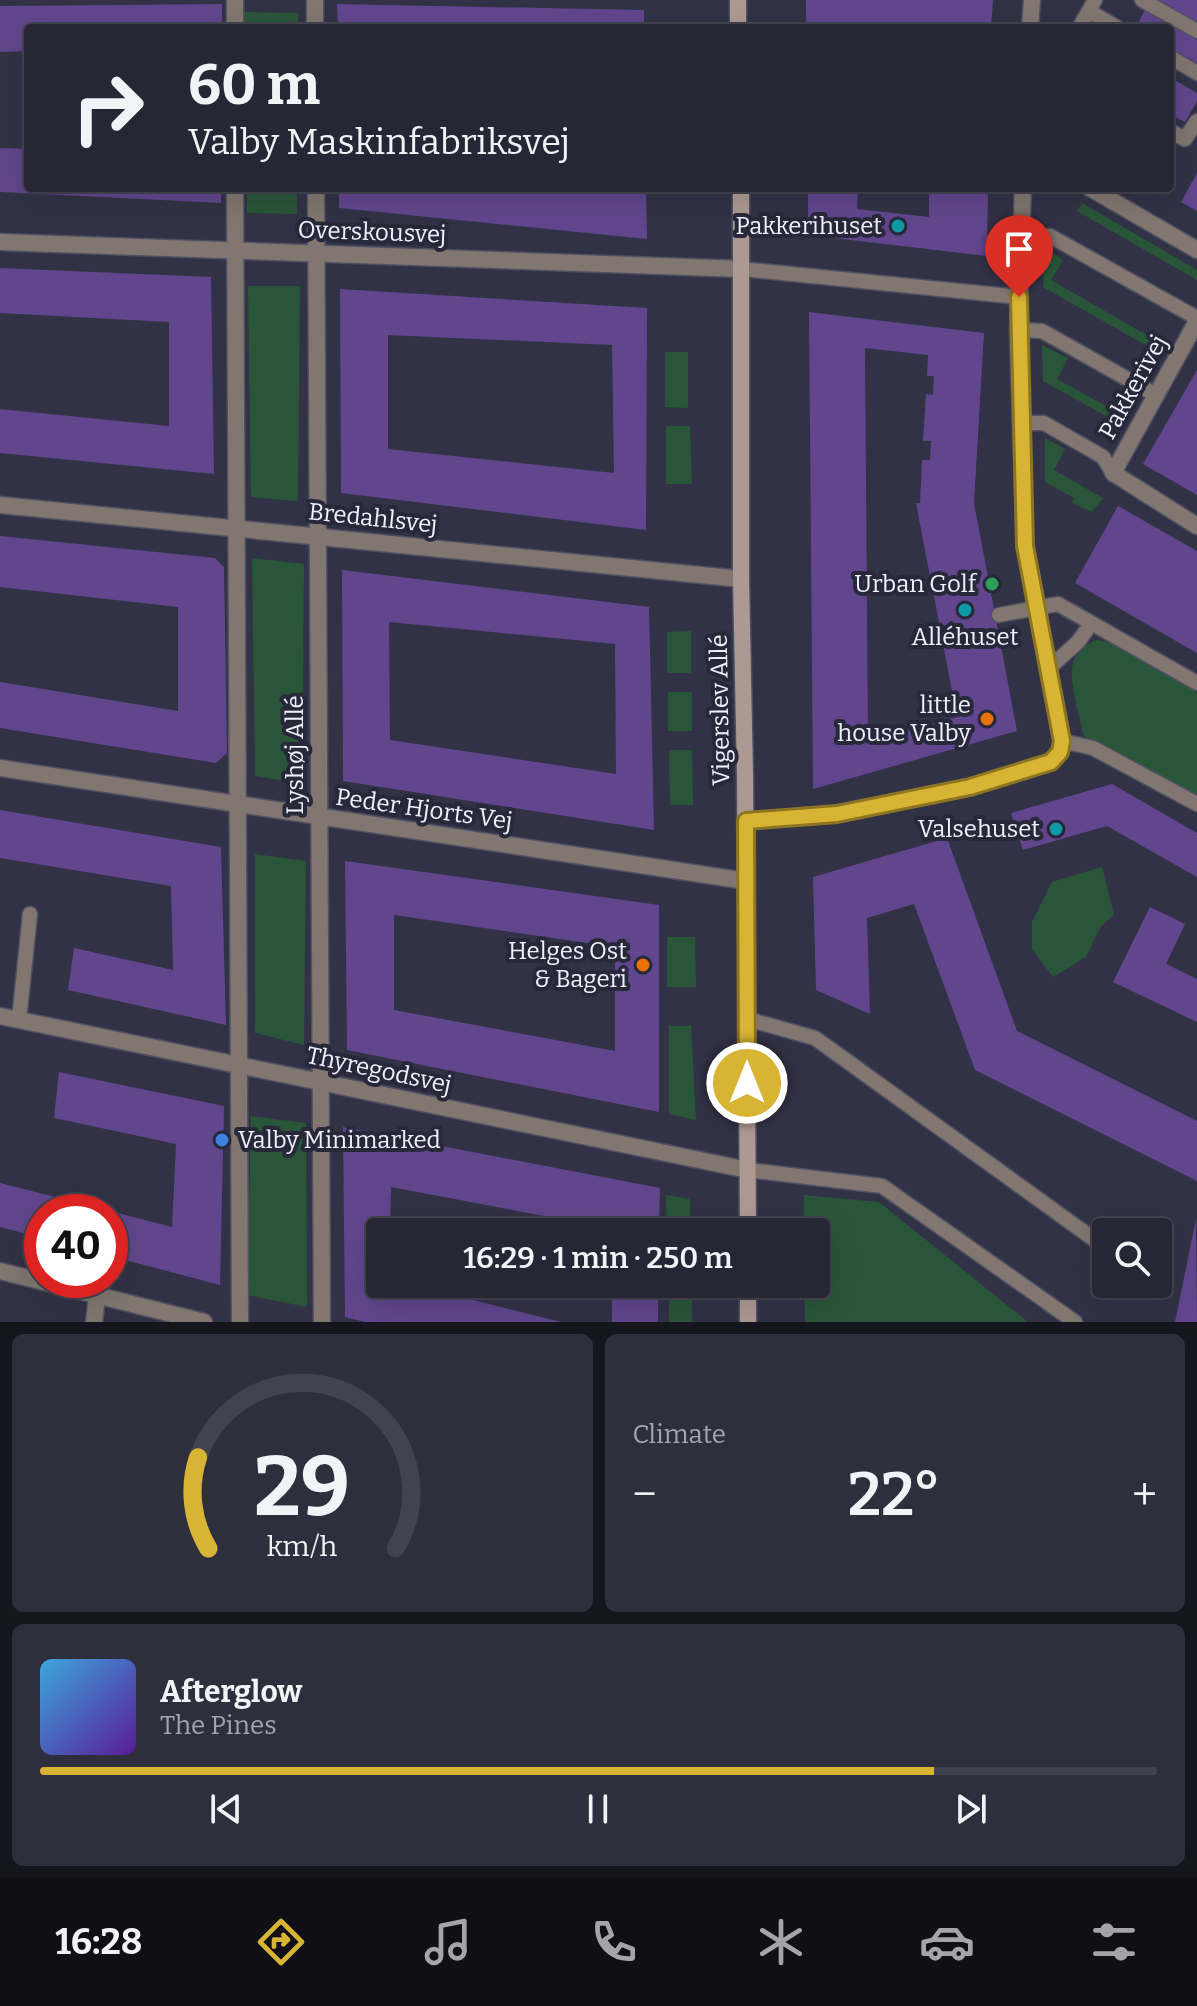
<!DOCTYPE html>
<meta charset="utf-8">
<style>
body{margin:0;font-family:Bitter,serif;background:#2e2e3c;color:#f1f3f6;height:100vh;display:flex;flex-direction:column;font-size:30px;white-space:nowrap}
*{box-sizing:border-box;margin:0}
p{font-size:26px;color:#a4a5ac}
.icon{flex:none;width:44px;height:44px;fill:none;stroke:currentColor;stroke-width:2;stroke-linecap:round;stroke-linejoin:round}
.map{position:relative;height:1322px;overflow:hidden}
.details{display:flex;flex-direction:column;gap:12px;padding:12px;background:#15151d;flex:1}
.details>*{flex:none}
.top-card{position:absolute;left:24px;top:24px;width:1150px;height:168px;border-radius:8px;box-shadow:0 8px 32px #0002,0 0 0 2px #42434f;background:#262634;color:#f1f3f6;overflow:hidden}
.fabs{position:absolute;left:1092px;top:1218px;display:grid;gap:16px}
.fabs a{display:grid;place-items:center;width:80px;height:80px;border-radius:8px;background:#262634;box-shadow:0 8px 32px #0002,0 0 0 2px #42434f;font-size:40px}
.speed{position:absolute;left:24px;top:1194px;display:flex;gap:16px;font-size:40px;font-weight:700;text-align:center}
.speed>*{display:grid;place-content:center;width:104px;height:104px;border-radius:50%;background:#262634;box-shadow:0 8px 32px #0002,0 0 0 2px #42434f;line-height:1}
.speed .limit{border:12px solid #d22;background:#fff;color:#111}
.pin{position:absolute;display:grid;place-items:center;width:68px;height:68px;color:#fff;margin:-82px -34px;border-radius:50% 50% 50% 0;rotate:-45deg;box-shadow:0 0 8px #0007}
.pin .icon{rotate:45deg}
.me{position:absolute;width:88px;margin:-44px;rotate:0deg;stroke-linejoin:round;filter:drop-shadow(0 0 6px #0008)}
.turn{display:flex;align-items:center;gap:28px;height:168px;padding:0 32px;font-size:36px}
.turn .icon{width:104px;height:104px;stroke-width:2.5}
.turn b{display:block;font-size:56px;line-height:68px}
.big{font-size:60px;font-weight:600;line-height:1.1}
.details .widget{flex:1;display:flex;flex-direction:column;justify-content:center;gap:12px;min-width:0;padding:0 28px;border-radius:12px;background:#2e2e3c}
.details .dial{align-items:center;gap:0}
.dial svg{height:208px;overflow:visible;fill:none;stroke:#42434f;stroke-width:7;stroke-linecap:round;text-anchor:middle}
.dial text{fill:#f1f3f6;stroke:none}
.song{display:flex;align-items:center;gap:24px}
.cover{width:96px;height:96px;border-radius:12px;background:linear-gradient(135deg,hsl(200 70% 55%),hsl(270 70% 35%))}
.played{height:8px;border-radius:4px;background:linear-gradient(90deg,#d8b434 80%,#42434f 80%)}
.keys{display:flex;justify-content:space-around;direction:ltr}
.heat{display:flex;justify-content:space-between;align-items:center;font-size:44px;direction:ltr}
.details .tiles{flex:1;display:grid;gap:12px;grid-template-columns:1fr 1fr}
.widget:last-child{grid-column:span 2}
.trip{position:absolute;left:366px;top:1218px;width:464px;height:80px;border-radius:8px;background:#262634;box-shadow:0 8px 32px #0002,0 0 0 2px #42434f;font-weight:600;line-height:80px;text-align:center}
.dock{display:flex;height:128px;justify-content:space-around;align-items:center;background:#0f0f15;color:#a4a5ac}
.dock .icon{width:56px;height:56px}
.dock .current{color:#d8b434}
.dock b{font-size:36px;color:#f1f3f6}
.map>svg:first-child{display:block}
.green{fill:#295639}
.building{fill:#61468d;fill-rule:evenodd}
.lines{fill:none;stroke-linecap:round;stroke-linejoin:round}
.lane-casing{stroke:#505063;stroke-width:17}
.street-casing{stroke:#505063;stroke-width:19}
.secondary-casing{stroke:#505063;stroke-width:19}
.lane{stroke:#817670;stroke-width:14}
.street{stroke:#817670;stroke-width:16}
.secondary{stroke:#ac9a92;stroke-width:16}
.route-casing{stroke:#8c7522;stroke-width:20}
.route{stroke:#d8b434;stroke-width:14}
.culture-dot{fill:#0f9aa8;stroke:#28283b;stroke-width:3}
.leisure-dot{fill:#2e9e5b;stroke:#28283b;stroke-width:3}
.food-dot{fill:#e8710a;stroke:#28283b;stroke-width:3}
.shop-dot{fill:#3f7fe0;stroke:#28283b;stroke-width:3}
.labels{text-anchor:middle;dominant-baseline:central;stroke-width:8;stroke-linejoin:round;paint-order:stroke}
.poi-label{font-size:24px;fill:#f0f0fe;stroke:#28283b;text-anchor:end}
.street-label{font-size:24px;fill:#f0f0fe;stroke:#28283b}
</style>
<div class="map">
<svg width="1197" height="1322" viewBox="0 0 1197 1322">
<rect width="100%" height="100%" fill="#323246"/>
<!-- green -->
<g class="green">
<path d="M244 12 298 13V28H244Z"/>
<path d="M247 188H297V214L247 213Z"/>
<path d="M1082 203 1197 270V280L1077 211Z"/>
<path d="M1049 251 1063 260 1051 280 1162 344 1158 352 1043 287 1044 256Z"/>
<path d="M248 286H300L298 501 251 497Z"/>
<path d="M1042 345 1068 358 1057 379 1122 415 1117 422 1043 381Z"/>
<path d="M665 352H688V408L665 407Z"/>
<path d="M666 426H690L692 484H666Z"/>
<path d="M1045 438 1065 449 1054 470 1103 498 1092 512 1072 503 1074 498 1045 482Z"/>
<path d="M252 558 304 564 302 784 255 776Z"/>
<path d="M691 631V673H667V632Z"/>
<path d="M1096 640C1119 640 1174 679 1197 693V801L1084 736C1080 718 1068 680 1073 663 1076 653 1086 645 1096 640Z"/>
<rect x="668" y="692" width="24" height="39"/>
<path d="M669 750H692L693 805H670Z"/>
<path d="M255 854 306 861 304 1045 255 1033Z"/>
<path d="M1102 867 1114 915 1101 926 1086 957 1053 977 1032 949V922L1052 882Z"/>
<path d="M667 937H695L696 987H667Z"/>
<path d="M669 1026H691L696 1120 669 1114Z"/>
<path d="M251 1116 306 1123 307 1307 247 1295Z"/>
<path d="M666 1195 690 1199V1232H667Z"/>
<path d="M804 1195 879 1202 1028 1322H805L804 1284H816V1232H804Z"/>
<rect x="669" y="1294" width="23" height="28"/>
</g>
<!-- building -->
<g class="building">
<path d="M806 0H993L991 28H806Z"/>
<path d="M1151 0H1197V65L1179 55 1170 70 1176 73 1173 79 1197 93V101L1185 122 1170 114V28H1135Z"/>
<path d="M222 4V28H28V51L0 52V6Z"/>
<path d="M337 4 644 10V28H338Z"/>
<path d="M0 148 28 149V188H221V203L0 192Z"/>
<path d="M1197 173V211L1181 202Z"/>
<path d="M339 188H646L647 239 339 208Z"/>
<path d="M808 188H858L857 209 929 217V188H988L987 256 808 235Z"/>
<path d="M0 268 211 277 214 474 0 453V409L169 426V322L0 313Z"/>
<path d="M340 289 647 308 646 530 341 493ZM388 335 612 345 614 473 388 449Z"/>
<path d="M809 312 984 333 974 503 1017 731 813 789ZM865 348 928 355 927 376H934L933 395 926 394 923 441H931L930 460H922L920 503H916L957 717 868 742Z"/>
<path d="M1197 370V495L1143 464Z"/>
<path d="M1118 506 1197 551V653L1075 583Z"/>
<path d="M0 536 215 558 224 567 227 753 216 763 0 728V682L178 711V607L0 587Z"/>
<path d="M342 570 649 607 654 830 343 781ZM389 622 615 644 616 774 390 740Z"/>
<path d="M1112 784 1197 833V877L1107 826 1023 850 1011 813Z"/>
<path d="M0 810 221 847 226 1025 68 990 74 948 173 970 171 886 0 858Z"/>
<path d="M947 838 1017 1031 1197 1121V1181L975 1070 914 904 867 918 870 1014 816 990 813 877Z"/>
<path d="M345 861 659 905V1112L347 1050ZM394 915 615 947V1051L394 1010Z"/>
<path d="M1150 907 1185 924 1166 964 1197 979V1022L1113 982Z"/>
<path d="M59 1072 224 1106 220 1285 110 1256V1211L172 1227 176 1144 54 1118Z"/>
<path d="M343 1127 660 1188 659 1232H613V1229L391 1187 390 1232H380V1284H408L561 1322H365L345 1317Z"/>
<path d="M0 1183 110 1211V1212H42V1238L0 1227Z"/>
<path d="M1196 1219 1197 1322H1175Z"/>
<rect x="612" y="1284" width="46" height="38"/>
</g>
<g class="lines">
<defs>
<g id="lane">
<path d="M1142 0 1197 31"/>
<path d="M1089 11 1118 28"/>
<path d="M1079 28 1095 0"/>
<path d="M1170 57 1197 73"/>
<path d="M1170 131 1185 139 1197 121"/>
<path d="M1021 235 1050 236 1197 318"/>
<path d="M742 269 1019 297"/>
<path d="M1018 330 1042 331 1156 395"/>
<path d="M1021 423H1044L1103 457 1113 473"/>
<path d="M999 615 1058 604 1197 683"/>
<path d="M1049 668 1078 642 1091 624"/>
<path d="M1062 741 1093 748 1197 804"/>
<path d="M747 1019 815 1038 1106 1248"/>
<path d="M19 1020 30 914"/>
<path d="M748 1170 882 1186 1075 1322"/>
</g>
<g id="street">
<path d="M235 0V28"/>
<path d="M315 0V28"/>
<path d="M1030 28 1032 0"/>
<path d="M235 188 240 1322"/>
<path d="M316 188 322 1322"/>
<path d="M1090 188 1197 250"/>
<path d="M0 242 742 269"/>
<path d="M1197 321 1113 473 1197 526"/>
<path d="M0 505 741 579"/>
<path d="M0 768 746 881"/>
<path d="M746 821 837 814 970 787 1051 762 1060 752 1062 741 1025 546 1018 330 1023 188"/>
<path d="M0 1016 748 1170"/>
<path d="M0 1271 204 1322"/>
<path d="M94 1322 97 1296"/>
</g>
<g id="secondary">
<path d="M738 0V28"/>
<path d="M741 188V579L745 776 748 1232"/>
<path d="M748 1284V1322"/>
</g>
</defs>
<!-- lane casing -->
<use href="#lane" class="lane-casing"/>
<!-- street casing -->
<use href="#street" class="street-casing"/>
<!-- secondary casing -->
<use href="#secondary" class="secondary-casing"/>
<!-- lane -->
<use href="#lane" class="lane"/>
<!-- street -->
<use href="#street" class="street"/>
<!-- secondary -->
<use href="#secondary" class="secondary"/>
</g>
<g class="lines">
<defs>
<path id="route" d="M747 1083 746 821 837 814 970 787 1051 762 1060 752 1062 741 1025 546 1019 297"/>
</defs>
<!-- route casing -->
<use href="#route" class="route-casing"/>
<!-- route -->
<use href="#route" class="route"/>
</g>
<!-- markers -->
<g class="culture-dot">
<circle cx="898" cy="226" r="8"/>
<circle cx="965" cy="610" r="8"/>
<circle cx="1056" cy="829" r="8"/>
</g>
<circle class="leisure-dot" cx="992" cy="584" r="8"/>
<g class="food-dot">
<circle cx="987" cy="719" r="8"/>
<circle cx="643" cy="965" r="8"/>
</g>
<circle class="shop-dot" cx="222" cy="1140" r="8"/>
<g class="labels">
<!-- poi labels -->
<g class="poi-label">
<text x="882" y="226">Pakkerihuset</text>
<text x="976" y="584">Urban Golf</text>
<text x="965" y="637" text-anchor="middle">Alléhuset</text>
<text x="971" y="705">little<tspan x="971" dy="28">house Valby</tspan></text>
<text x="1040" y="829">Valsehuset</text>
<text x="627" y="951">Helges Ost<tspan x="627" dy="28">&amp; Bageri</tspan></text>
<text x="238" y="1140" text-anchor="start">Valby Minimarked</text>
</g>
<!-- street labels -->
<g class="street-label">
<text transform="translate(372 232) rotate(2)">Overskousvej</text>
<text transform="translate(1133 387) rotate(-61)">Pakkerivej</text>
<text transform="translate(373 518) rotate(6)">Bredahlsvej</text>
<text transform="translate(720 710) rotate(-91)">Vigerslev Allé</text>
<text transform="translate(295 755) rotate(-90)">Lyshøj Allé</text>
<text transform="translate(424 809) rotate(8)">Peder Hjorts Vej</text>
<text transform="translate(379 1070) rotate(12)">Thyregodsvej</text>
</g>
</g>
</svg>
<div class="fabs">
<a><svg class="icon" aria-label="search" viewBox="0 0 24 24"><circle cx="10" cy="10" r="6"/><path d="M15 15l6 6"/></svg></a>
</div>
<div class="speed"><div class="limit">40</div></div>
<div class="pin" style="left:1019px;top:297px;background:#d93025"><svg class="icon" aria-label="arrive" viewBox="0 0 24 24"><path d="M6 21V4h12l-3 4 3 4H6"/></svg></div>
<svg class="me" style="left:747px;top:1083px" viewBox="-20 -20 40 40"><circle r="17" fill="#d8b434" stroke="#fff" stroke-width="3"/><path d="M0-11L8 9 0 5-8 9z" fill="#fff"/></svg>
<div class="trip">16:29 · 1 min · 250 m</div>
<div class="top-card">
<div class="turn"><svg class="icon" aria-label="right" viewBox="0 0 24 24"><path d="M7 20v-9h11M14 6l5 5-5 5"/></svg><div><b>60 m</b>Valby Maskinfabriksvej</div></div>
</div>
</div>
<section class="details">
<div class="tiles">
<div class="widget dial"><svg viewBox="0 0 100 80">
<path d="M14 69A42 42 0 1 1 86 69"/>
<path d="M14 69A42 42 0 0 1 10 34" stroke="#d8b434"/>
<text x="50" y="56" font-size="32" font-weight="700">29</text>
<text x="50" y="72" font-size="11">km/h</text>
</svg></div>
<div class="widget"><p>Climate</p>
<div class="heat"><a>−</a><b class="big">22°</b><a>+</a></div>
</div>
<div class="widget">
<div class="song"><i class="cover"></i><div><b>Afterglow</b><p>The Pines</p></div></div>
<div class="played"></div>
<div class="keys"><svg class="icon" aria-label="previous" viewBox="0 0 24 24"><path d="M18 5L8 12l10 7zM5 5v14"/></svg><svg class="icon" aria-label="pause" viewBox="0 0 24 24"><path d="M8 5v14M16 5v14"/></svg><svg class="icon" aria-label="next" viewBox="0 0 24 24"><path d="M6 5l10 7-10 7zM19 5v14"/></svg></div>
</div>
</div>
</section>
<nav class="dock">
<b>16:28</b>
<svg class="icon current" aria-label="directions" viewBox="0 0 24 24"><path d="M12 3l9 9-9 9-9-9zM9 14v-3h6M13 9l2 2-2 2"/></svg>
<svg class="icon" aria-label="music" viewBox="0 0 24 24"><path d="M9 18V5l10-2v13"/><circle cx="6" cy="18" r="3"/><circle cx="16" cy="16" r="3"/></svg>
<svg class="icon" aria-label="phone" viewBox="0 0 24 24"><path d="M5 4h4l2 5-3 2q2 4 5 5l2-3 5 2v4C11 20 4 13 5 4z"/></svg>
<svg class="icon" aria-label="climate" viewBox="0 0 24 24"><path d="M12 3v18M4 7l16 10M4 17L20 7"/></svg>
<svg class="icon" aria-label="car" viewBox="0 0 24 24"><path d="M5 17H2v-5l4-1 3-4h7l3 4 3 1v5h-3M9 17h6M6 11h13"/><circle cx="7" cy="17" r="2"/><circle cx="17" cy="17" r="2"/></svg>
<svg class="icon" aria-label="filters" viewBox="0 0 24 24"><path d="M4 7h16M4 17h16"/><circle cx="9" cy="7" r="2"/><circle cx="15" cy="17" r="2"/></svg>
</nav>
